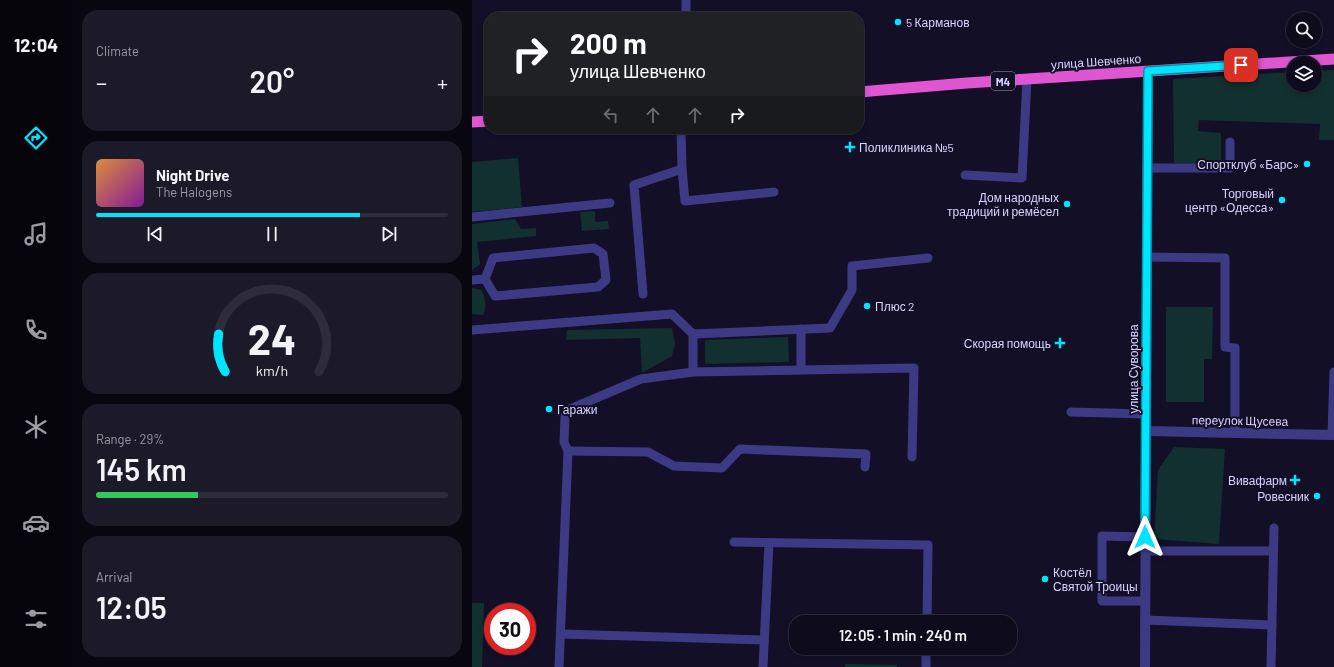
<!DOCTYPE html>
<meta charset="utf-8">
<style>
body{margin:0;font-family:Barlow,sans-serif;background:#1c1929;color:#f1f3f6;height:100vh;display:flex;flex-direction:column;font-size:15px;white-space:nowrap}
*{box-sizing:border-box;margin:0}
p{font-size:13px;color:#9b9ba3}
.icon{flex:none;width:22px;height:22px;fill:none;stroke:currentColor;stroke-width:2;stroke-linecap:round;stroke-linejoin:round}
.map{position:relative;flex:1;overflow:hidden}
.details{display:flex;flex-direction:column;gap:10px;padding:10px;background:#08060f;width:400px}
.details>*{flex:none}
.top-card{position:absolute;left:12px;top:12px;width:380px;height:122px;border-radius:16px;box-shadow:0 2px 6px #0003,0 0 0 1px #2e2b3b;background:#202124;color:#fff;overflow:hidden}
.controls{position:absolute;left:814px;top:12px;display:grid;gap:8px}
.controls a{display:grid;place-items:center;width:36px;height:36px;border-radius:50%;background:#0e0b1c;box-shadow:0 2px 6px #0003,0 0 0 1px #2e2b3b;font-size:20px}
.speed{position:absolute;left:12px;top:603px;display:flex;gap:8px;font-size:20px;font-weight:700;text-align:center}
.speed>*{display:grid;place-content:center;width:52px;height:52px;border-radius:50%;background:#0e0b1c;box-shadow:0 2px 6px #0003,0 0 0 1px #2e2b3b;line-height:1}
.speed .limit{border:6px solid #d22;background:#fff;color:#111}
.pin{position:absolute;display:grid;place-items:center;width:34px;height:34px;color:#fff;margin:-17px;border-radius:8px;box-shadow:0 2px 6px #0006}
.me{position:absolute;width:44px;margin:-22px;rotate:0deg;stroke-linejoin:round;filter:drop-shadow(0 0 3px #0008)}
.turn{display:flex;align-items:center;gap:14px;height:84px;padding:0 20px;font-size:18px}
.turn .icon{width:52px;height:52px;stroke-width:2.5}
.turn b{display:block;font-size:28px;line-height:34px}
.lanes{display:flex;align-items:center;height:38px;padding:0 20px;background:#0003;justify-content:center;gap:20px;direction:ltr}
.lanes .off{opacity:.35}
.big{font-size:30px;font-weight:600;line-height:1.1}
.details .tile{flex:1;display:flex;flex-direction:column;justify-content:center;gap:6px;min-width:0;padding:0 14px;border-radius:16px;background:#1c1929}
.details .dial{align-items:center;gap:0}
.dial svg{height:104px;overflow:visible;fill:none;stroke:#2e2b3b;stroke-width:7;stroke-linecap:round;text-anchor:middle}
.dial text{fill:#f1f3f6;stroke:none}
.song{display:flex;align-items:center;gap:12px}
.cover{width:48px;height:48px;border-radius:6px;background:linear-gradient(135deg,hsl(30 70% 55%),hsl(290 70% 35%))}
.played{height:4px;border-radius:2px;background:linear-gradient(90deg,#00e5ff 75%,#2e2b3b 75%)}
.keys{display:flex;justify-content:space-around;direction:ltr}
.heat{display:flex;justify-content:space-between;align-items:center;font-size:22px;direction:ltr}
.charge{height:6px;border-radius:3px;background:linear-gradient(90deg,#34c759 29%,#2e2b3b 0)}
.trip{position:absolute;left:317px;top:615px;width:228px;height:40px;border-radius:16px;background:#0e0b1c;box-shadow:0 2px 6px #0003,0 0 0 1px #2e2b3b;font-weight:600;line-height:40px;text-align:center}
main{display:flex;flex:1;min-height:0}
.tabs{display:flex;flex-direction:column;width:72px;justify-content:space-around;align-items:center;background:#06040b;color:#9b9ba3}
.tabs .icon{width:28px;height:28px}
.tabs .active{color:#00e5ff}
.tabs b{font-size:18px;color:#f1f3f6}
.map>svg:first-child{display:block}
.green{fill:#12302f}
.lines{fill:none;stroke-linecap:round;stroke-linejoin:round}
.service{stroke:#3d3a85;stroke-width:9}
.minor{stroke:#3d3a85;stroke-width:10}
.trunk{stroke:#e055d1;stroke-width:11}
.route-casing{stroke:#0095a6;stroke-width:10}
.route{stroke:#00e5ff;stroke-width:7}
.poi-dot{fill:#00e5ff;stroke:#130f26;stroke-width:1.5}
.labels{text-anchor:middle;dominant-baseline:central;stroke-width:4;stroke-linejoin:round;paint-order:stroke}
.shield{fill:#130f26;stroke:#9e99be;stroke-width:1}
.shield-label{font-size:11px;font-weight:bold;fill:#d9d4ff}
.poi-label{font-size:12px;fill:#d9d4ff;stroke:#130f26;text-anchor:end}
.street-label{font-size:12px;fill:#d9d4ff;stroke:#130f26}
</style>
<main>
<nav class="tabs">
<b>12:04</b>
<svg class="icon active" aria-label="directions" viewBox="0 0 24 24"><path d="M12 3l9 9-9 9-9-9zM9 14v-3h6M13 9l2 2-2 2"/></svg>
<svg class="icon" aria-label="music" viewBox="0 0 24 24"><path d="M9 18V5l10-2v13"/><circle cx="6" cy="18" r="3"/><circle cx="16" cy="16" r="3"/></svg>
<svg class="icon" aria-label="phone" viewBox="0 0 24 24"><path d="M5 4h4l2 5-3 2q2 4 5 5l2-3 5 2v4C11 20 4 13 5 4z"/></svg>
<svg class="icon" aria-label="climate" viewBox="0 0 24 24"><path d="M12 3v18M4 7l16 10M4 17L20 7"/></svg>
<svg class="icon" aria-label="car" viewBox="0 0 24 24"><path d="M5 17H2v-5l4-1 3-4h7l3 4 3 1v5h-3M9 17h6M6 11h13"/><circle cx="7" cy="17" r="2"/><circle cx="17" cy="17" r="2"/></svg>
<svg class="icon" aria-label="filters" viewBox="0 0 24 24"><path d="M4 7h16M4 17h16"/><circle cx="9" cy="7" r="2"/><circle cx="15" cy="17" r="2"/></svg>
</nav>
<section class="details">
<div class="tile"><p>Climate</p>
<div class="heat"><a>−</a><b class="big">20°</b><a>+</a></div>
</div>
<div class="tile">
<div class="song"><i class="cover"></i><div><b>Night Drive</b><p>The Halogens</p></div></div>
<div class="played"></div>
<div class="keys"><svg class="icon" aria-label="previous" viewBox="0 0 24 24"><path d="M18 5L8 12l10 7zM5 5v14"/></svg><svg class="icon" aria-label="pause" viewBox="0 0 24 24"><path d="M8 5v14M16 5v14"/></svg><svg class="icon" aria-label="next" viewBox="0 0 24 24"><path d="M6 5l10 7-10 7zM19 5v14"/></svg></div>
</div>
<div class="tile dial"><svg viewBox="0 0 100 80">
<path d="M14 69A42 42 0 1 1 86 69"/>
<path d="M14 69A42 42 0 0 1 9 40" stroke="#00e5ff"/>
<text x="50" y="56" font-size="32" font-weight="700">24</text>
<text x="50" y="72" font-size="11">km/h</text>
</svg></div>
<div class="tile"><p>Range · 29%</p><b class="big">145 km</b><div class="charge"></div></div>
<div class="tile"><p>Arrival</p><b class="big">12:05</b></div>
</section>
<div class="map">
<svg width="862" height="667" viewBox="0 0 862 667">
<rect width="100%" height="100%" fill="#130f26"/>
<!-- green -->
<g class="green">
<path d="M862 70V140H847L848 124 727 120 726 131 749 133V164L702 163 701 79 821 72V85H843V71Z"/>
<path d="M46 158 50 207 0 212V162Z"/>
<path d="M123 211V222L136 221 137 229 110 231 108 212Z"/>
<path d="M43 219 49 229 64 228V236L5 242 8 264 0 270V224Z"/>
<path d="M0 288 10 290C13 298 15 308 11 315L0 314Z"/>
<path d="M694 307H741L740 359H732V402H694Z"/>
<path d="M200 328 203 343 200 356 170 373 168 338 94 340 95 330Z"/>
<path d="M316 337 317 362 233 364V340Z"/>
<path d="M702 447 753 449 747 544 682 539 686 470Z"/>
<path d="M0 603H12L10 667H0Z"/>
<path d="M373 664 425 665V667H373Z"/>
</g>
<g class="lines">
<!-- service -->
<g class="service">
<path d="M214 0V17"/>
<path d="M209 129 210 169 213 201 302 192"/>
<path d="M675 168H758V142"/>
<path d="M493 175 550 178 555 79"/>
<path d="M0 217 138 203"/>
<path d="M122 248 131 254 134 280 126 287 23 296 13 279 21 258Z"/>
<path d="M675 257 753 258V347L763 348V433"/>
<path d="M0 280 13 279"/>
<path d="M171 294 162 185 210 169"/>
<path d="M0 330 200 314 221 334V372"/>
<path d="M221 334 358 328 380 290V266L456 258"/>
<path d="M329 369V329"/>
<path d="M599 412 674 414"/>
<path d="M860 435 862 372"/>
<path d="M96 451 176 452 202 466 250 468 268 449 394 454 393 467"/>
<path d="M262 542 456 545 455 622"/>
<path d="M673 551H801"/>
<path d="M673 601H630V536L673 537"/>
<path d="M673 620 800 625"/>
<path d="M89 634 292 640"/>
<path d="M87 667 96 451 92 442 93 416 98 409 169 379 221 372 442 368 440 457"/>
<path d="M291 667 297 543"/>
<path d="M454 667V648"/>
<path d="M799 667 802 528"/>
</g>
<!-- minor -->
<g class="minor">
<path d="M674 431 862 435"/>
<path d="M673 667 676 71"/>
</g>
<!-- trunk -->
<g class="trunk">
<path d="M387 92 495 83 862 59"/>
<path d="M0 122 17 121"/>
</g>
</g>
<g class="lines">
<defs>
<path id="route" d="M673 537 676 71 769 65"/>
</defs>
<!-- route casing -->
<use href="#route" class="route-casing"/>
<!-- route -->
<use href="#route" class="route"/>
</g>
<!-- markers -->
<g class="poi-dot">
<circle cx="426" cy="22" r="4"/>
<path d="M376 141h4v4h4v4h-4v4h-4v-4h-4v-4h4z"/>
<circle cx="835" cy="164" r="4"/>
<circle cx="810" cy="200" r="4"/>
<circle cx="595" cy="204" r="4"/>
<circle cx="395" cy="306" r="4"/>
<path d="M586 337h4v4h4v4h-4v4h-4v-4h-4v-4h4z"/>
<circle cx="77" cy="409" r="4"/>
<path d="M821 474h4v4h4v4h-4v4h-4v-4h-4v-4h4z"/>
<circle cx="845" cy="496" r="4"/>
<circle cx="573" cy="579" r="4"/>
</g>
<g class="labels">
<!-- shield labels -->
<rect class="shield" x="519" y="72" width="24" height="18" rx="3"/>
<g class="shield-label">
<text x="531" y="81">M4</text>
</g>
<!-- poi labels -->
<g class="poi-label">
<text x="434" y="22" text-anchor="start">5 Карманов</text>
<text x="387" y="147" text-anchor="start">Поликлиника №5</text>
<text x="827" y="164">Спортклуб «Барс»</text>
<text x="802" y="193">Торговый<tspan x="802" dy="14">центр «Одесса»</tspan></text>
<text x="587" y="197">Дом народных<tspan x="587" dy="14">традиций и ремёсел</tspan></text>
<text x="403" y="306" text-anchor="start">Плюс 2</text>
<text x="579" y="343">Скорая помощь</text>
<text x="85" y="409" text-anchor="start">Гаражи</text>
<text x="815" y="480">Вивафарм</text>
<text x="837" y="496">Ровесник</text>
<text x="581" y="572" text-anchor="start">Костёл<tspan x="581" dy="14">Святой Троицы</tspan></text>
</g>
<!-- street labels -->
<g class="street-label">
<text transform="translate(624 61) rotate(-4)">улица Шевченко</text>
<text transform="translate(661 369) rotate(-90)">улица Суворова</text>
<text transform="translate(768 420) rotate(1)">переулок Щусева</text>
</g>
</g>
</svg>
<div class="controls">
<a><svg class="icon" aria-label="search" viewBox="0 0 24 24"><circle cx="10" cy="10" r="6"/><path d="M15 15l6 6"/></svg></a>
<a><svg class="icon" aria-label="layers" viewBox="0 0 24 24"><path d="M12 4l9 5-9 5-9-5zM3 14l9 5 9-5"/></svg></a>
</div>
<div class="speed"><div class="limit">30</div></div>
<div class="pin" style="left:769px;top:65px;background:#d93025"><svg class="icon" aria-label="arrive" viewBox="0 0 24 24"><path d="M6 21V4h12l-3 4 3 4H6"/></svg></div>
<svg class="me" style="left:673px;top:537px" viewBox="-20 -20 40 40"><path d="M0-17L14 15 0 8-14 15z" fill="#00e5ff" stroke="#fff" stroke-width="4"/></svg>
<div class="trip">12:05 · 1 min · 240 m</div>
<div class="top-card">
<div class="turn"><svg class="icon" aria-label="right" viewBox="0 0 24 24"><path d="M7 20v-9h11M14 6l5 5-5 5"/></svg><div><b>200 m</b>улица Шевченко</div></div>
<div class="lanes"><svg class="icon off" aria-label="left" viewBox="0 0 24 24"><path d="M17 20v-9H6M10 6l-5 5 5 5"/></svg><svg class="icon off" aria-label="ahead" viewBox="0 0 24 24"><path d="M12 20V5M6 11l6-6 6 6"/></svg><svg class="icon off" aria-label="ahead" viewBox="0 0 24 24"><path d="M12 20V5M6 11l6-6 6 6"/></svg><svg class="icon" aria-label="right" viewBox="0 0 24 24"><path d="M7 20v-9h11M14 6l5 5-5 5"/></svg></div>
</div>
</div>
</main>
